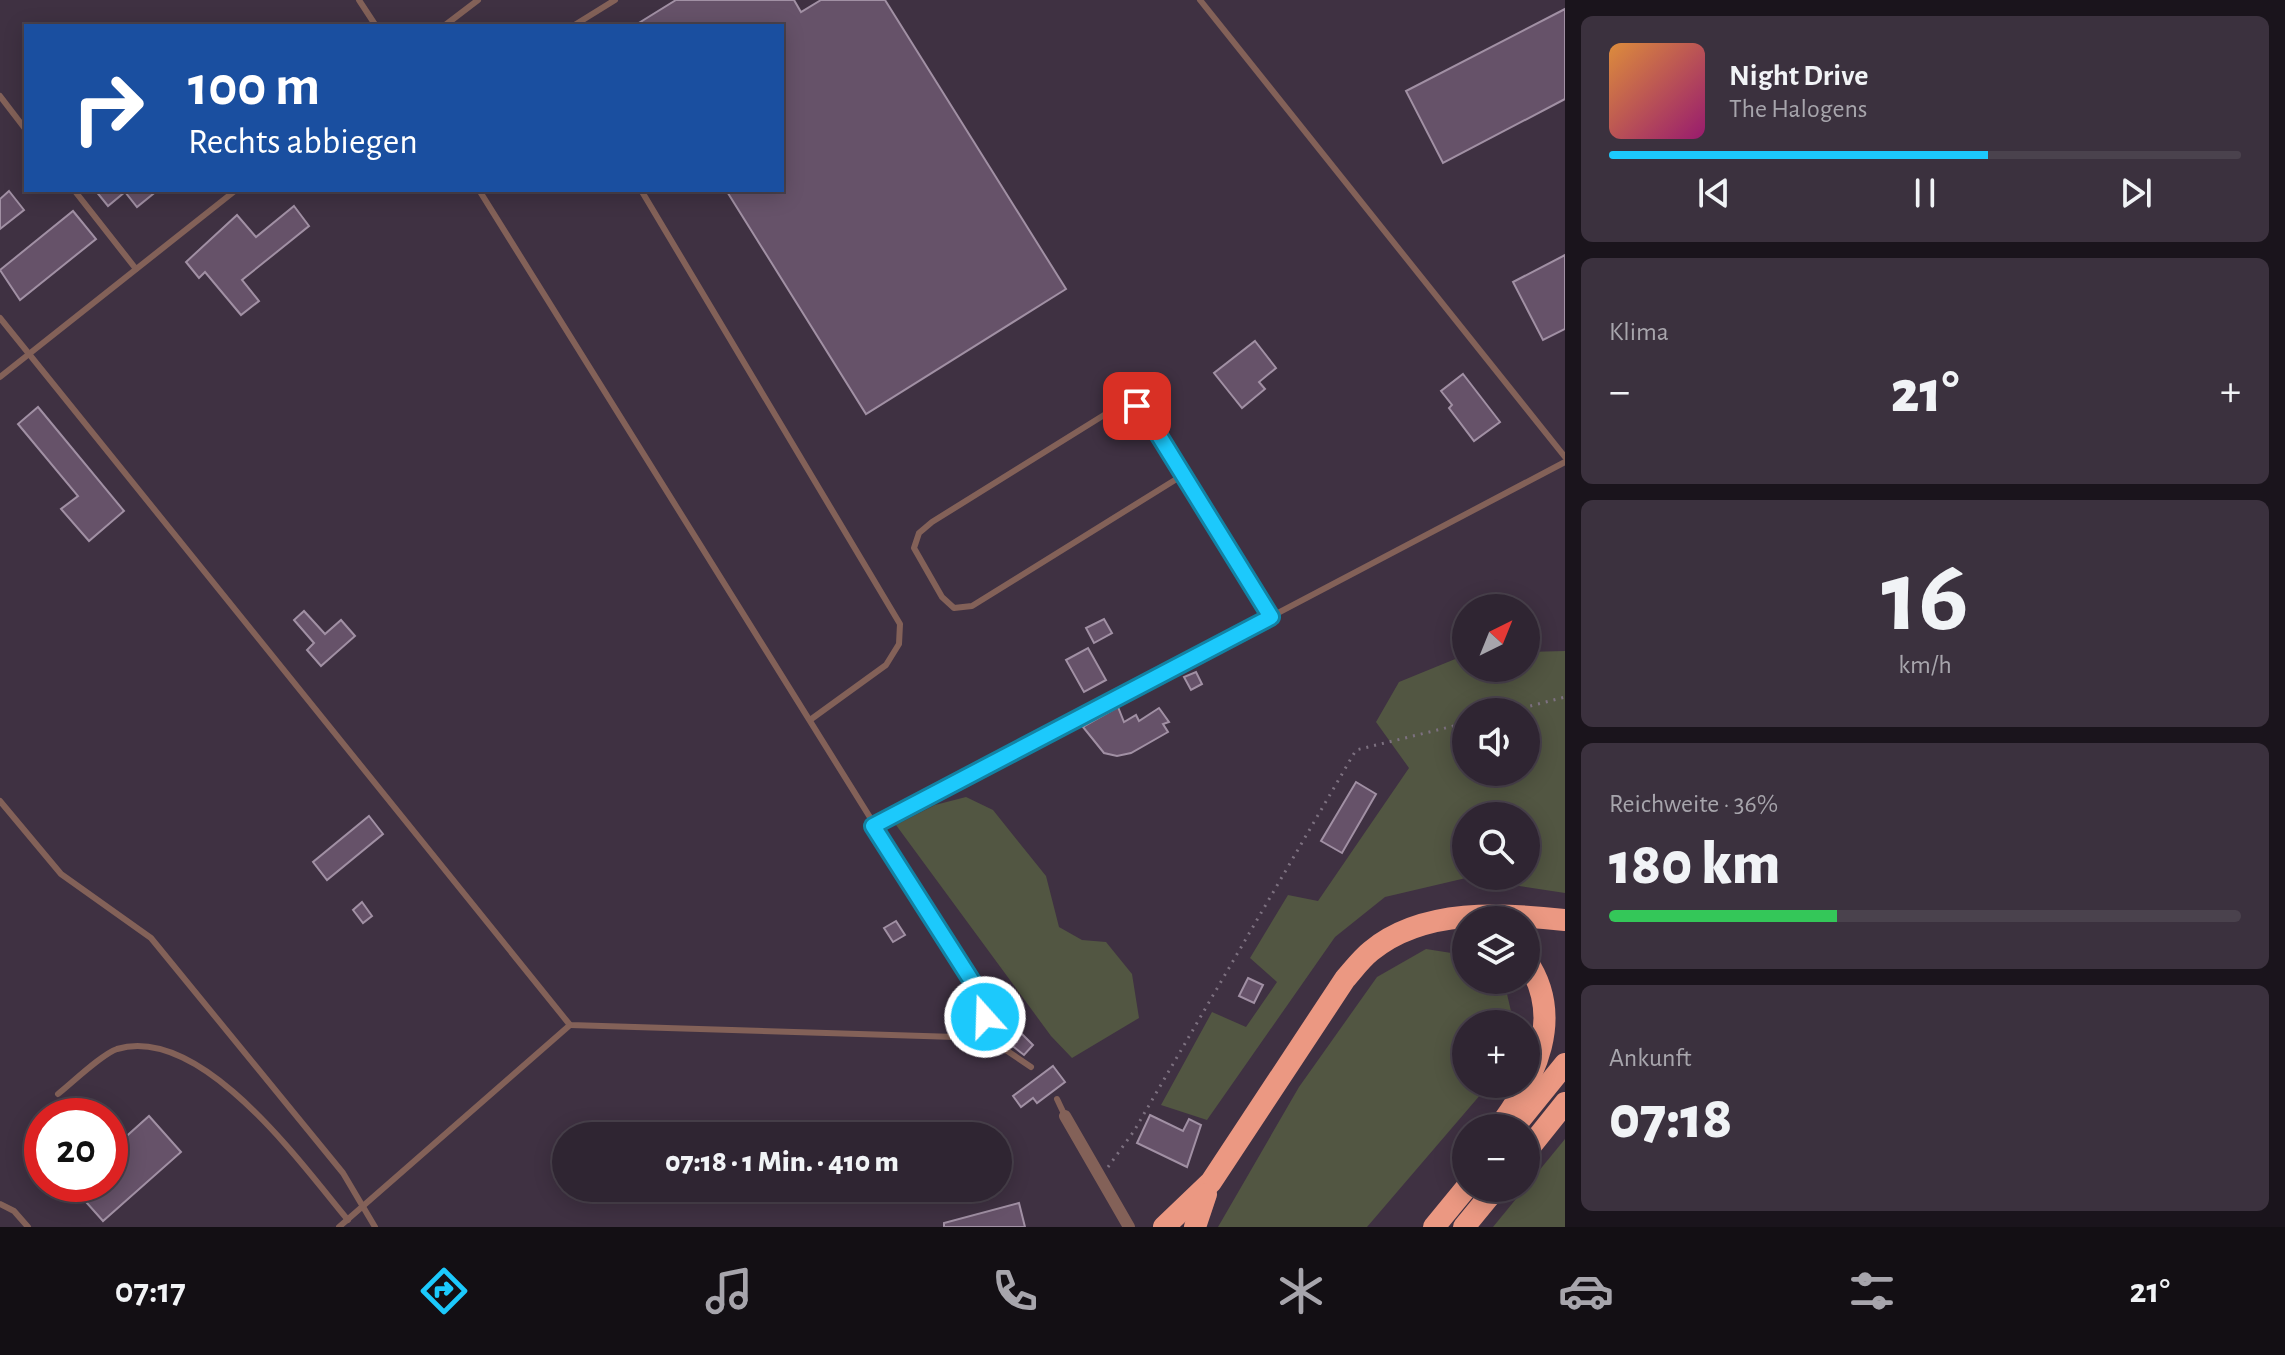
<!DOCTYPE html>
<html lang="de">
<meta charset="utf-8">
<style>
body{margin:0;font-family:"Alegreya Sans",sans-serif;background:#3b313e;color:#f1f3f6;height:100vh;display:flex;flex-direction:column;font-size:30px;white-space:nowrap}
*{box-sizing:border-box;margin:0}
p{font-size:26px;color:#a7a5ac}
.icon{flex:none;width:44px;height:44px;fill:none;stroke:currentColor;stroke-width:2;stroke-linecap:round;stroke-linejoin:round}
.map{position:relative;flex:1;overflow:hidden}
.details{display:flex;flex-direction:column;gap:16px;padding:16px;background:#1a141c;width:720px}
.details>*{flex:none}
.hud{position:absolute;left:24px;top:24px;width:760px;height:168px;border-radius:0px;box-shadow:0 4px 20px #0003,0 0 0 2px #4a424d;background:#1a4fa0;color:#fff;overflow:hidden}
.needle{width:52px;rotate:43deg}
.controls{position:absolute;left:1452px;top:594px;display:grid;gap:16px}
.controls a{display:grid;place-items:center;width:88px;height:88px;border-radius:50%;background:#2f2532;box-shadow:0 4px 20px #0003,0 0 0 2px #4a424d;font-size:40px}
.speed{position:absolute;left:24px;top:1098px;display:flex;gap:16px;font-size:40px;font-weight:700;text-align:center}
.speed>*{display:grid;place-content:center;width:104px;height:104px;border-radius:50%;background:#2f2532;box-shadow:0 4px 20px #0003,0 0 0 2px #4a424d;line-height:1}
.speed .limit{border:12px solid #d22;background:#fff;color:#111}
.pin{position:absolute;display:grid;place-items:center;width:68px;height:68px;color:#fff;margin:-34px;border-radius:16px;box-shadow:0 4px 12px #0006}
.me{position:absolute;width:88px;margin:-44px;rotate:340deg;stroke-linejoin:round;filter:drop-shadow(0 0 6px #0008)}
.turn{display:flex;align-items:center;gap:28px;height:168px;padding:0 32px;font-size:36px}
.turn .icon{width:104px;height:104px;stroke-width:2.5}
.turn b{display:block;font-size:56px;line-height:68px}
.big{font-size:60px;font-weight:800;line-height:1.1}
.details .widget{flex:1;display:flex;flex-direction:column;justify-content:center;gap:12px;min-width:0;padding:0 28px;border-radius:12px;background:#3b313e}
.details .dial{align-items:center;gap:0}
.dial b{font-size:104px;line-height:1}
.song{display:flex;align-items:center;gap:24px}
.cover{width:96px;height:96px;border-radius:12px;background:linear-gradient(135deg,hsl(30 70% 55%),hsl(320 70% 35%))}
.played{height:8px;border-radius:4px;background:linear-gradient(90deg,#1cc9fc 60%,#4a424d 60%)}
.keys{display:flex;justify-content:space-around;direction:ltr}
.heat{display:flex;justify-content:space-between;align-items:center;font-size:44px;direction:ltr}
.charge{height:12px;border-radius:6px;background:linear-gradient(90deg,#34c759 36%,#4a424d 0)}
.trip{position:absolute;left:552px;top:1122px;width:460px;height:80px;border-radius:40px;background:#2f2532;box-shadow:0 4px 20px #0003,0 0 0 2px #4a424d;font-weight:800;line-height:80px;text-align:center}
.tabs{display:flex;height:128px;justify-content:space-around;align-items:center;background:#130f14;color:#a7a5ac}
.tabs .icon{width:56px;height:56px}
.tabs .on{color:#1cc9fc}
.tabs b{font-size:36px;color:#f1f3f6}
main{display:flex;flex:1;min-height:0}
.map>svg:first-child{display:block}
.green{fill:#525642;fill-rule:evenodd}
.building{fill:#665269;stroke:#a190a4;stroke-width:2}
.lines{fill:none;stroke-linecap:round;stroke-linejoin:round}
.path{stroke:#7d7180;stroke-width:3;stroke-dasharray:2 6;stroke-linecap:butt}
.lane{stroke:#836158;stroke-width:6}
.street{stroke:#836158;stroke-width:12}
.highway{stroke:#eb9882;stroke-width:22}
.route-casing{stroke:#1283a4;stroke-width:20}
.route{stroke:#1cc9fc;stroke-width:14}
</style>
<main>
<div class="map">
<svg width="1565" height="1227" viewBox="0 0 1565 1227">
<rect width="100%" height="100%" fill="#3f3142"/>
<!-- green -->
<g class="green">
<path d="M1565 651V893L1466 878 1385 897 1335 937 1207 1120 1161 1105 1212 1012 1246 1027 1277 982 1250 958 1288 895 1318 901 1409 768 1376 722 1399 682 1465 655 1466 668H1526V652ZM1466 712H1526V772H1466ZM1466 816H1526V876H1466Z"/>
<path d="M966 797 993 810 1046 876 1059 927 1082 940 1106 942 1132 974 1139 1018 1072 1058 1051 1036 896 825 935 805Z"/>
<path d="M1426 949 1464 955 1466 980H1492L1507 994 1514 1024H1466V1084H1486L1481 1094 1367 1227H1218L1299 1087 1377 977Z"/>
<path d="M1565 1139V1227H1493Z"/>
</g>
<!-- building -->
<g class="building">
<path d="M676 0H794L801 12 821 0H885L1066 289 866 414 726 190H782V26H634Z"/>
<path d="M1565 9V99L1443 163 1406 91Z"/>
<path d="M95 190H158L137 207 125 192 108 206Z"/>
<path d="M9 191 24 210 0 229V199Z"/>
<path d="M294 206 309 226 242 280 259 301 241 315 205 272 199 278 186 262 237 215 256 237Z"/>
<path d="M73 211 96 239 20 300 0 270Z"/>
<path d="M1565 255V329L1543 340 1513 282Z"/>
<path d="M1255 341 1276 368 1259 382 1265 389 1242 408 1214 373Z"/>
<path d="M1463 374 1500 422 1474 441 1449 408 1452 405 1441 391Z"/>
<path d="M38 407 124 511 89 541 61 509 78 496 18 424Z"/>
<path d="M304 611 325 634 341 620 355 636 321 666 307 650 314 643 294 620Z"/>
<path d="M1104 619 1112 633 1094 643 1086 628Z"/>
<path d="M1088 648 1106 680 1084 692 1066 660Z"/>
<path d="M1196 672 1202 684 1191 690 1184 677Z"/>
<path d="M1118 707 1124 722 1136 715 1139 721 1159 708 1169 722 1163 724 1168 732 1131 753 1117 756 1104 753 1083 727Z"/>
<path d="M1356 782 1376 794 1342 853 1321 841Z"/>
<path d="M369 816 383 834 327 880 313 862Z"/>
<path d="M362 902 372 916 363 923 353 910Z"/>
<path d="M896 921 905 935 893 942 884 928Z"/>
<path d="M1248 978 1263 985 1254 1003 1239 996Z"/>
<path d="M1013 1025 1033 1045 1024 1055 1001 1037Z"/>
<path d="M1053 1066 1065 1082 1037 1103 1033 1098 1021 1107 1013 1096Z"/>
<path d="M1150 1115 1183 1131 1189 1119 1201 1125 1187 1167 1137 1143Z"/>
<path d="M149 1116 181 1152 103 1221 70 1184H110V1151Z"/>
<path d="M1019 1203 1025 1227H944V1223Z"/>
</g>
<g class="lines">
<!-- path -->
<g class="path">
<path d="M1507 712 1565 697"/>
<path d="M1108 1167 1134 1131 1356 750 1466 723"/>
</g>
<!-- lane -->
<g class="lane">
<path d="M359 0 376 26"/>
<path d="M1200 0 1565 457"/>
<path d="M444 26 478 0"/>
<path d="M573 26 615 0"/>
<path d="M0 96 26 130"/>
<path d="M74 190 136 269"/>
<path d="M479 190 982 997 988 1038"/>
<path d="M641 190 900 624 899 644 886 665 810 720"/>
<path d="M0 318 570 1025 988 1038 1031 1067"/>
<path d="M0 377 236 190"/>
<path d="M1183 475 972 606 954 608 942 597 914 548 919 533 932 522 1125 402 1140 407 1271 617"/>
<path d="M0 801 61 874 151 938 343 1173 375 1227"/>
<path d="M873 826 1565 462"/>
<path d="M58 1094C72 1083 102 1054 117 1049 202 1024 302 1165 348 1220"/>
<path d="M1057 1099 1065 1116"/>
<path d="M0 1204 14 1211 28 1227"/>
<path d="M339 1227 570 1025"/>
</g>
<!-- street -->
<path class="street" d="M1065 1116 1129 1227"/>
<!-- highway -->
<g class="highway">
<path d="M1518 1122 1565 1064"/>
<path d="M1498 1128C1536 1078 1565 1017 1526 960"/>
<path d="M1526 1152 1565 1103"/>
<path d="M1164 1227 1211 1182 1345 979C1353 970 1361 959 1371 951 1423 908 1503 913 1565 920"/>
<path d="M1195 1227 1206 1194"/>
<path d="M1434 1227 1466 1188"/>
<path d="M1464 1227 1496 1188"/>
</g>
</g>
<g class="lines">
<defs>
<path id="route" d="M985 1017 982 997 873 826 1271 617 1158 434 1137 406"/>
</defs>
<!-- route casing -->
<use href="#route" class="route-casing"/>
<!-- route -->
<use href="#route" class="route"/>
</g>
</svg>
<div class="controls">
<a><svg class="needle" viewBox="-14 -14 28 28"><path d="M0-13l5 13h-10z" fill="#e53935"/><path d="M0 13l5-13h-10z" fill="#a7a5ac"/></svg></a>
<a><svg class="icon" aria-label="sound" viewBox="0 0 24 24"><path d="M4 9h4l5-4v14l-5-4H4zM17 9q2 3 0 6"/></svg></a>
<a><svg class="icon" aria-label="search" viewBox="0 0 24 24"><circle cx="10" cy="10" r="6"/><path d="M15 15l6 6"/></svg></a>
<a><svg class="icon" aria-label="layers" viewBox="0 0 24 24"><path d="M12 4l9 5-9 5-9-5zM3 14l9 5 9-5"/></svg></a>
<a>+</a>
<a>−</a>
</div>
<div class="speed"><div class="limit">20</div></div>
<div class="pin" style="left:1137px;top:406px;background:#d93025"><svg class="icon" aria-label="arrive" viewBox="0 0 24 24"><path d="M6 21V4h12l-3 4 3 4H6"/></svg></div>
<svg class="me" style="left:985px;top:1017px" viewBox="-20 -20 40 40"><circle r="17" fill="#1cc9fc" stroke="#fff" stroke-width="3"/><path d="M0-11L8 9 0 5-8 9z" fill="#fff"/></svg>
<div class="trip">07:18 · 1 Min. · 410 m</div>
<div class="hud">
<div class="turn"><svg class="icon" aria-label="right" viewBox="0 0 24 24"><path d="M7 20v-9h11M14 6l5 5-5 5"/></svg><div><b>100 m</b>Rechts abbiegen</div></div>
</div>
</div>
<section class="details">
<div class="widget">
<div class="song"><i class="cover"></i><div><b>Night Drive</b><p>The Halogens</p></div></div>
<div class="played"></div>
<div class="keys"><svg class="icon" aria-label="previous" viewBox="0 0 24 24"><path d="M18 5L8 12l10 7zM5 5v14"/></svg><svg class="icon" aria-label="pause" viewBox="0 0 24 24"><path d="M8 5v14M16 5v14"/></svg><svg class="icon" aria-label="next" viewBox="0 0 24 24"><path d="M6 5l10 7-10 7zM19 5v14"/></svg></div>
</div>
<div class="widget"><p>Klima</p>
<div class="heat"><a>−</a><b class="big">21°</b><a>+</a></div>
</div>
<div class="widget dial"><b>16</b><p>km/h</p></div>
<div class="widget"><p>Reichweite · 36%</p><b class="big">180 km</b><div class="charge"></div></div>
<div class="widget"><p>Ankunft</p><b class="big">07:18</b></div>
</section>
</main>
<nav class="tabs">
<b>07:17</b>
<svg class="icon on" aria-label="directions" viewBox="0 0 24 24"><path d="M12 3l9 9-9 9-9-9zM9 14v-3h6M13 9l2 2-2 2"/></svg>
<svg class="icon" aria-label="music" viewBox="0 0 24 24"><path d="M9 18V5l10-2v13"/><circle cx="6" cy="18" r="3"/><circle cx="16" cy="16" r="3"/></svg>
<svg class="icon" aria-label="phone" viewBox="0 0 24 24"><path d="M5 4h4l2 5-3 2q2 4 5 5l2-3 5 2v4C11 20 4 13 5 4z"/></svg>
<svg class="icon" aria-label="climate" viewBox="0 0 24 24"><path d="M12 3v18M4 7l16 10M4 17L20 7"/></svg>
<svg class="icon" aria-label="car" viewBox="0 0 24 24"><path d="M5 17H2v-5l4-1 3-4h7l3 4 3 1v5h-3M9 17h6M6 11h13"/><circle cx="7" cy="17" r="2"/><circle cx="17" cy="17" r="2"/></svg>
<svg class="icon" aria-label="filters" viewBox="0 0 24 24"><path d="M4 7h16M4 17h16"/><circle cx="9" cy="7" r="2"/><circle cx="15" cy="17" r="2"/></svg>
<b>21°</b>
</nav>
